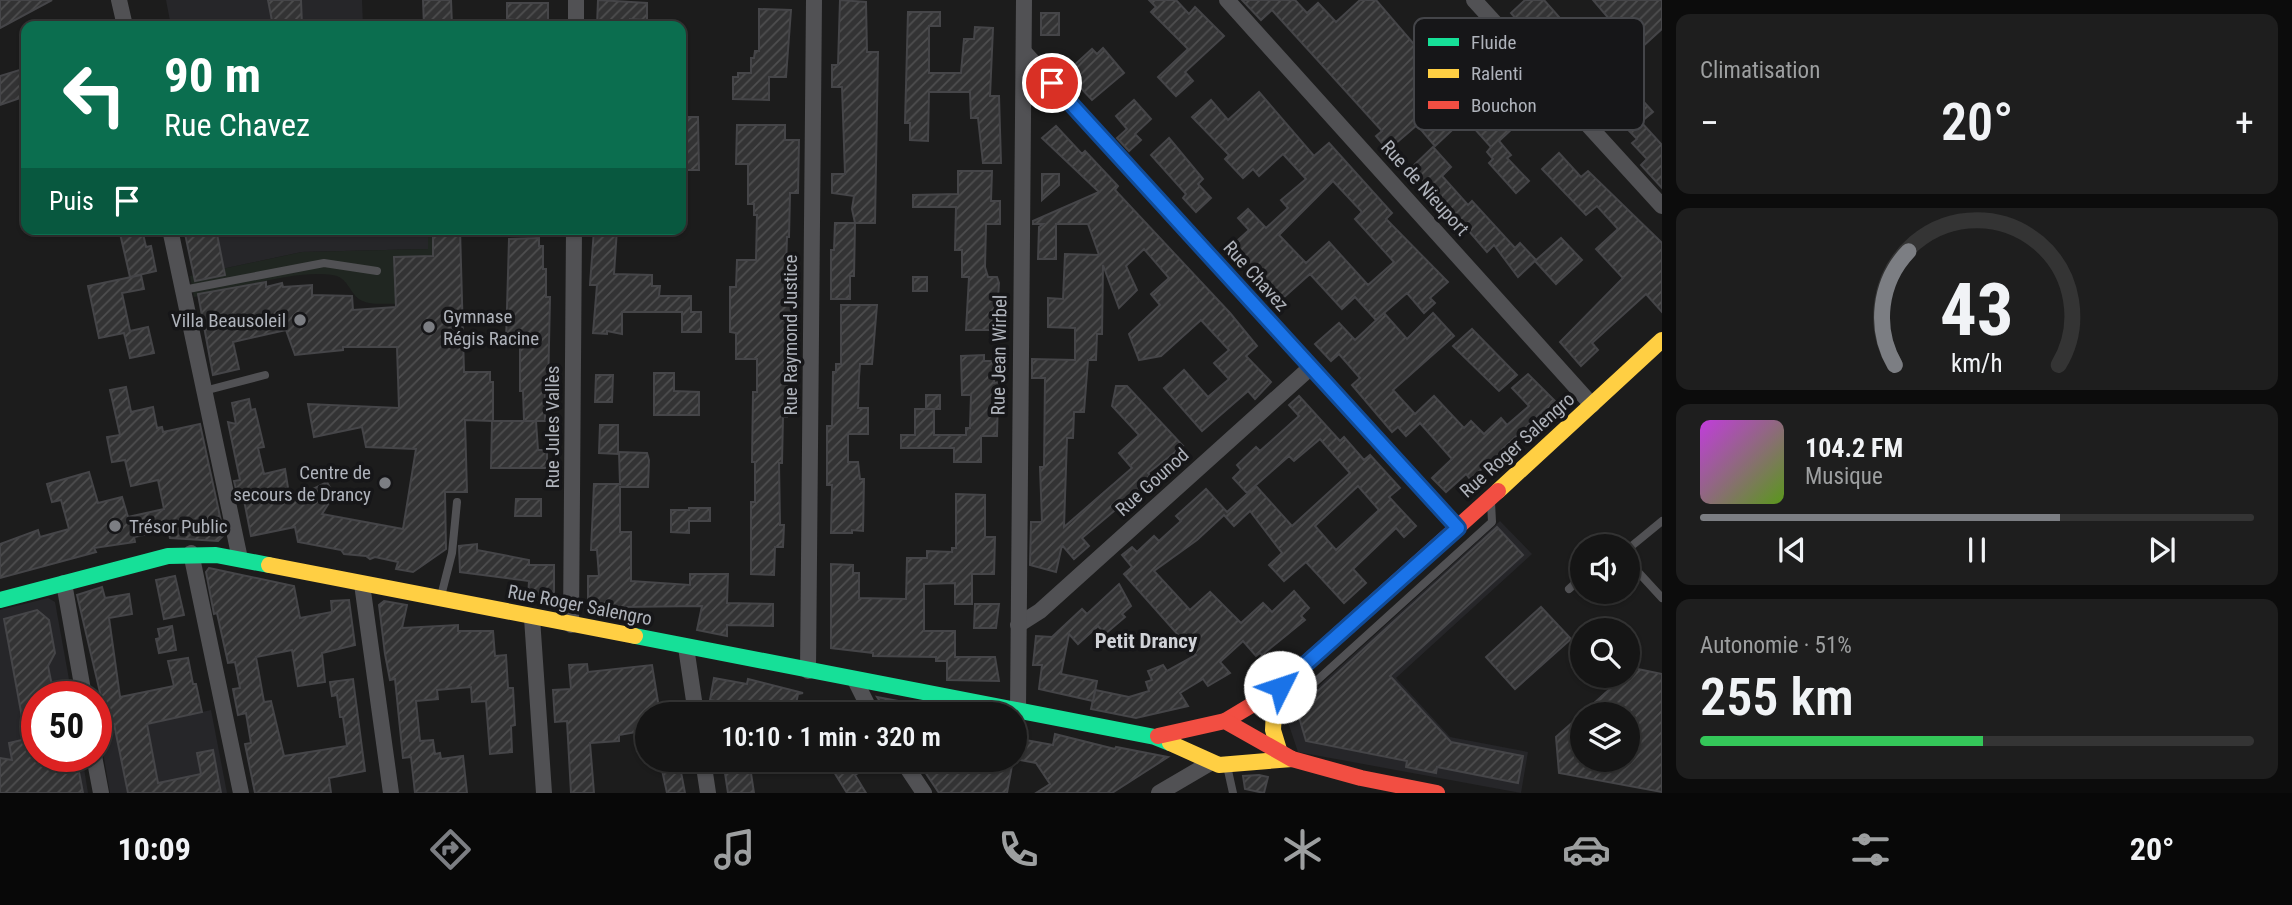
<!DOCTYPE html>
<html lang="fr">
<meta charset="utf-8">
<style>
body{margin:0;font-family:"Roboto Condensed",sans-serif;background:#1e1e1e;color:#f1f3f6;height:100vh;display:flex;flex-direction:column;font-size:26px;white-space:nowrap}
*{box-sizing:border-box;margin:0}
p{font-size:23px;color:#9d9fa0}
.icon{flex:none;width:38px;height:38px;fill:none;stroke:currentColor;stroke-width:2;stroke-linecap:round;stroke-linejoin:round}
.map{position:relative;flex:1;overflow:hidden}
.drawer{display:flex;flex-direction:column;gap:14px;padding:14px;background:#0c0c0c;width:630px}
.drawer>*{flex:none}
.guide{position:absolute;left:21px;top:21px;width:665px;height:214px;border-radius:14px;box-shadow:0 2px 5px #0004,0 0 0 2px #343434;background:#0b6e4f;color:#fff;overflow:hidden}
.controls{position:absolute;left:1570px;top:534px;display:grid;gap:14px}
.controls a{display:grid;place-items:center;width:70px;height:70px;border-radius:50%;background:#151515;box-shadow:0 2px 5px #0004,0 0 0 2px #343434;font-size:35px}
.speed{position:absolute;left:21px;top:681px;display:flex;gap:14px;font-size:35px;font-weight:700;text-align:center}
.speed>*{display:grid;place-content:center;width:91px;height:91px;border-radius:50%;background:#151515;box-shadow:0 2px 5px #0004,0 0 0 2px #343434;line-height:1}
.speed .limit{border:10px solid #d22;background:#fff;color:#111}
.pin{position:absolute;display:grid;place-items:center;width:60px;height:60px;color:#fff;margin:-30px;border:4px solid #fff;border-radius:50%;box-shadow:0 2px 7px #0007}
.me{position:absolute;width:77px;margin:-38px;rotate:49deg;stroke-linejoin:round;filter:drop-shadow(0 0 5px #0008)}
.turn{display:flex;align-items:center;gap:24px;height:147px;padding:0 28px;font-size:32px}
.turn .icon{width:91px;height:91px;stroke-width:2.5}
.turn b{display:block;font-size:49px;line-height:60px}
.then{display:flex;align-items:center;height:66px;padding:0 28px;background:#0003;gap:14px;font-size:26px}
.big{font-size:52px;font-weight:600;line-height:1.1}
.drawer .card{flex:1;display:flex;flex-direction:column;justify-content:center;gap:10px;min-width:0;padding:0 24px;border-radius:14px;background:#1e1e1e}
.drawer .dial{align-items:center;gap:0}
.dial svg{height:182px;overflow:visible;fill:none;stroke:#343434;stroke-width:7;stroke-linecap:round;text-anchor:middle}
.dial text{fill:#f1f3f6;stroke:none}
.song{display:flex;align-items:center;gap:21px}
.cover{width:84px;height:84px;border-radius:10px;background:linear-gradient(135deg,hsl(290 70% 55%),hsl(90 70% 35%))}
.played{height:7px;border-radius:4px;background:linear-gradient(90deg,#7c7e83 65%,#343434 65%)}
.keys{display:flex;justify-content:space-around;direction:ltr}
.heat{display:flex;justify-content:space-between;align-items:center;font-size:38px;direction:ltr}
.charge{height:10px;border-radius:5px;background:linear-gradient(90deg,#34c759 51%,#343434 0)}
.trip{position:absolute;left:635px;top:702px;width:392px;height:70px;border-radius:35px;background:#151515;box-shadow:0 2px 5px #0004,0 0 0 2px #343434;font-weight:600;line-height:70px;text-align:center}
.tab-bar{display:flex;height:112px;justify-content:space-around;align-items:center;background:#080808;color:#9d9fa0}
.tab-bar .icon{width:49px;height:49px}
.tab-bar .current{color:#7c7e83}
.tab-bar b{font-size:32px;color:#f1f3f6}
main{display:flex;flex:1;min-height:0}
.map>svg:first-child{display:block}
.built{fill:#262629}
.park{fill:#202621}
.building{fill:url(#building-hatch);stroke:#454548;stroke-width:2;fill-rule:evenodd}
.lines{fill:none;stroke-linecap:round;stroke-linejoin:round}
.lane{stroke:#515154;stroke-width:8}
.street{stroke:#515154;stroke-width:16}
.fast{stroke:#16e098;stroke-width:16}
.slow{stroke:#ffcf43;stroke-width:16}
.jam{stroke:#f24e42;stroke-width:16}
.route-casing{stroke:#114b97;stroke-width:18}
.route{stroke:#1a73e8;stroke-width:12}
.poi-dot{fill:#7c7e83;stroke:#161618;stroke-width:2.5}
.labels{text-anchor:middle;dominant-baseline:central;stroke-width:7;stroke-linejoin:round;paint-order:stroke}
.street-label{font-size:19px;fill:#afb3bb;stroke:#161618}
.poi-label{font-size:19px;fill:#afb3bb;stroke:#161618;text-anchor:start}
.neighbourhood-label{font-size:21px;font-weight:bold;fill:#d0d2d7;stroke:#161618}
.key{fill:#161618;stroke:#444549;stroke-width:2}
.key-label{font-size:19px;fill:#afb3bb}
</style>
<main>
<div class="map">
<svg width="1662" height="793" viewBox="0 0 1662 793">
<defs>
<pattern id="building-hatch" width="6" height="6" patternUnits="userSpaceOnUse" patternTransform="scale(1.75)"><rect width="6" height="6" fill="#333334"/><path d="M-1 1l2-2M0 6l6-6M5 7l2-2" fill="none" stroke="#4e4e4f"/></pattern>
</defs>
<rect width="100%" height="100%" fill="#1c1c1c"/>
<!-- built -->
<g class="built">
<path d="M166 0H362L363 26H171Z"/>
<path d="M185 229H428V249L302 252 194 275Z"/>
<path d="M1500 521 1532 554 1396 678 1450 737 1528 752 1521 793 1298 752 1286 716Z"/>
<path d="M48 598 55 602 72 696H37V756H82L88 793H0V610Z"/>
<path d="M211 710 227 793H110L100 735Z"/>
</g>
<!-- park -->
<path class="park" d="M428 229H460L464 394 398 391 396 304C385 303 369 306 359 299 349 292 348 277 332 275 297 269 231 290 194 297L190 276 302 252 428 249Z"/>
<!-- building -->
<g class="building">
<path d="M0 0H52L0 28Z"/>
<path d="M268 0H301L302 26H273Z"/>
<path d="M423 0H451L452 26H424Z"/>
<path d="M598 0 647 3V20L630 19V26H597Z"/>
<path d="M840 0 866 2 867 52H878L875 223H855L852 209 854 196 832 193V174H845L842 87H832V65H838Z"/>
<path d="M1149 0H1176L1189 14 1195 7 1224 36 1185 72 1193 81 1176 96 1158 77 1188 49 1151 12 1156 7Z"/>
<path d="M1242 0H1295L1307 13 1318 3 1336 22 1360 0H1376L1425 57 1418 67 1447 99 1486 64 1503 83 1486 99 1513 128 1499 141 1511 155 1507 158 1529 181 1516 193 1489 163 1493 159 1487 152 1491 147 1465 118 1435 146 1417 125 1388 150 1376 136 1382 131 1272 10 1261 20Z"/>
<path d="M1525 0H1544L1567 26 1563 29 1575 44 1601 74 1614 62 1634 85 1631 88 1653 112 1641 122 1662 145V188L1641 165 1647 159 1632 143 1637 139 1608 109 1599 118 1578 95 1584 89 1544 46 1548 43 1530 23 1524 28 1511 13Z"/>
<path d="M1593 0H1662V29L1641 48 1635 41 1622 52 1602 30 1611 21Z"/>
<path d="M507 3H548V20H543V26H515V20L507 19Z"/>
<path d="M759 9 791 10 786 77H769V100L733 99V77H738V73H751V58H754L755 51H759Z"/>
<path d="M908 12H940V26H929V73H961L964 39H974L975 27 993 28 990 96H999L1001 163H983L978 118H971L970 92H929L928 141 910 140V123H905Z"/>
<rect x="1041" y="13" width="18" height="22"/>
<path d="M1103 48 1124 73 1092 100 1075 82 1078 78 1070 69 1092 49 1097 54Z"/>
<path d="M26 68V96L0 105V76Z"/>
<path d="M1259 92 1314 156 1329 143 1392 213 1386 219 1448 282 1430 298 1435 303 1424 313 1407 293 1376 320 1355 297 1342 309 1310 274 1274 306 1263 293 1265 291 1228 249 1249 230 1238 218 1248 209 1266 228 1288 208 1281 200 1306 179 1283 154 1259 176 1253 169 1243 178 1225 159 1229 155 1192 117 1211 100 1228 120ZM1333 181 1362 212 1355 219 1394 262 1368 285 1329 242 1306 263 1279 235Z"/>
<path d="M1134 100 1151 119 1135 134 1141 140 1129 151 1117 138 1127 129 1116 116Z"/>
<path d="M683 117H698L699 170H685V148H681Z"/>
<path d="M737 125H785V140H799L798 193H790L789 237H787L786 266H792V287L787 417H783L782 463H779L780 525H784L783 547H775L774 575 751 574V502H755V462H752L753 392H757V359H736V333L730 332V287H736L737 260H756L757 215H754V204H748V164H736Z"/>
<path d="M1056 126 1082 154 1085 151 1118 186 1115 190 1230 313 1257 346 1246 356 1271 382 1255 399 1248 391 1202 431 1164 388 1184 370 1208 397 1229 379 1214 363 1229 350 1201 320 1161 356 1139 360 1129 334 1160 305 1151 294 1169 278 1144 249 1126 266 1137 290 1119 308 1103 265 1102 334H1097L1096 360H1088L1084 412H1074L1073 438H1067L1064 527 1132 468 1119 453 1139 435 1112 406 1116 386H1127L1183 446 1148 473 1150 475 1138 487 1140 489 1082 538 1089 546 1074 559 1062 545 1056 572 1030 565 1031 522H1042L1040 467H1044L1045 378H1032V359L1075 360V328L1048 327V298L1063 299 1065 254 1099 255 1088 224H1056V259H1038L1039 227 1043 224H1033V221L1099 192 1042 138Z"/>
<path d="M1169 138 1203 179 1198 184 1211 198 1196 212 1183 198 1186 194 1151 155Z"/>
<path d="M1433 147 1451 167 1442 176 1468 205 1472 201 1515 248 1520 243 1536 260 1518 277 1494 245 1487 252 1449 208 1445 211 1426 191 1429 188 1411 168Z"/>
<path d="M1559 153 1581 177 1588 171 1662 243V312L1646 294 1592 343 1598 350 1581 366 1560 342 1623 278 1596 249 1618 229 1597 206 1586 215 1542 169Z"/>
<path d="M958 171H992L991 201H1000V224H986L985 267 988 277H997L999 283 996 330H966L969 277H962V250H955L956 207H913V195L958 194Z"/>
<path d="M1042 174H1059V185L1042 200Z"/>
<path d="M835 223H855L854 276H850V299H831V250H834Z"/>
<path d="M119 229H142L146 247 151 246 156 271 130 277Z"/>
<path d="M184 229H216L225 275 195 281Z"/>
<path d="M433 229H460L464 372H490V382H493V421H536L538 450H547V468H491L492 421 465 420 467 492H445L446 549 413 572 396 569 398 562 375 557 370 559 366 556 344 554 341 550 298 542 295 527 251 536 244 500 239 502 234 481 240 480 228 422 236 424 232 403 249 399 251 410 255 409 264 447 258 448 264 474 285 469 289 494 311 490 327 482 334 495 322 514 403 529 416 449 366 447 362 427 314 437 308 404 399 408 397 347H343V350L295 355 286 330 233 342 239 369 213 375 198 294 266 282V287L282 283 283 287 312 285V295L352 296 353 310 396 307 394 257 433 256Z"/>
<path d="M594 229H617L614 274 652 275V286H660L659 296H691V312H701V332H682V312H622V334L607 331V334L593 333 597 285H590Z"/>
<path d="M539 238V246H543V269H546V297H550L548 391 545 392V421H524L523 391H520V342H506L509 239Z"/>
<path d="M1561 238 1582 260 1556 284 1535 261Z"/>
<path d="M141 275 144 289 122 293 130 331 148 327 154 353 130 358 124 333 99 338 88 286Z"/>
<rect x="913" y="277" width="14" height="14"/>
<path d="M841 305H877L872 364H860L859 377 858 408H868V434H848V462H858L860 479H864L863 531 852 530V533H831L832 485H827V426H832L833 372H836V364H841Z"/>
<path d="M1384 313 1407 339 1433 313 1454 336 1393 390 1415 414 1434 396 1464 428 1471 421 1484 434 1501 418 1507 425 1529 406 1512 388 1528 374 1555 401 1502 449 1507 455 1496 465 1492 460 1470 479 1466 474 1446 492 1432 478 1452 459 1420 423 1406 436 1398 427 1392 432 1352 385 1360 378 1339 354 1331 361 1315 344 1339 323 1355 340Z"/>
<path d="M1472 329 1517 375 1499 391 1453 346Z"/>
<path d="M984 355V361H995L994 383 999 382 998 396 997 436H981V462H954V448H901V435H915V409H934V435H966V428H970L971 395H962L961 356Z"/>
<path d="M654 373H674V391L699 392V415H654Z"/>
<path d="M596 375H613L612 402H595Z"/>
<path d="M126 387 131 412 153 407 157 428 162 427 163 432 200 424 224 535 218 541 170 538 168 530 134 537 135 542 94 548 96 552 0 578V544L38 530 40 537 69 529 61 500 52 502 47 484 89 472 98 503 122 497 128 517 164 509 158 480 131 486 125 460 112 462 107 437 120 435 110 390Z"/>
<rect x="926" y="395" width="14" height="14"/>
<path d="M1299 396 1340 441 1344 437 1364 460 1370 455 1400 488 1389 497 1416 526 1404 537 1396 528 1353 569 1366 583 1344 603 1306 562 1284 581 1269 565 1282 553 1250 511 1234 526 1224 515 1197 540 1154 571 1190 610 1210 592 1241 623 1263 603 1272 612 1294 591 1309 608 1301 616 1305 620 1262 655 1260 653 1256 656 1243 641 1220 662 1230 673 1208 686 1203 679 1180 693 1188 706 1136 718 1091 709 1095 690 1129 697 1149 691 1146 682 1152 680 1148 671 1163 665 1167 671 1196 655 1124 574 1132 567 1122 555 1132 547 1137 552 1154 536 1159 541 1181 521 1176 516 1206 489 1227 512 1256 486 1292 526 1350 473 1320 439 1294 461 1289 456 1247 493 1233 478 1241 470 1237 465 1256 447 1260 451 1299 416 1289 405ZM1358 486 1379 510 1336 550 1315 526Z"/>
<path d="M600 425H618V454L599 453Z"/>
<path d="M619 452 647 453 649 460 648 487H620V532H631V581L690 585V574H728L727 603 773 604V626L727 625V636L697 630 702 606 621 607V612L593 609 588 603V576H599L597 550H591L594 484H620Z"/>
<path d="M956 494 985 495V537H995L994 574H972V604H955V583L924 584V631H955V657H995L999 681 947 680V661H936V657L873 656V653L831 648V564L853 565V573H859V598L906 599 907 558H927V551L952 552V548H956Z"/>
<path d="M516 499H541V516H515Z"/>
<path d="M689 508H710V521H689V533L671 532V510H689Z"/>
<path d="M1497 527 1523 555 1390 676 1451 742 1523 756 1518 783 1437 767 1436 773 1406 767 1407 761 1306 741 1297 710Z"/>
<path d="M477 544V550L529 560V565H554V596L545 602 528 599 529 581 460 572 459 546Z"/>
<path d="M209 568 294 586 300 618 332 612 331 601 349 600 355 645 322 653 325 682 298 686 292 650 256 657 264 702 271 701 284 756 347 746 343 717H340L337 695 332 696 330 682 353 679 365 771 329 778 331 793H255L245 744 251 743 246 713 238 715 233 689 240 688 235 662 228 663 217 613 214 614 206 572Z"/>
<path d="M175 576 184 615 164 619 156 580Z"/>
<path d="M1119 584 1131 606 1122 614 1125 617 1105 634 1098 626 1078 644 1069 634 1061 674 1097 681 1093 701 1039 689 1042 665H1033L1036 636 1052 637 1082 609 1087 614Z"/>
<path d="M102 587 105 598 129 594 132 614 109 618 120 697 174 686 168 661 188 658 193 684H196L202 712 147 724 158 783 201 774 197 753 213 750 221 793H128L114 724 109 725 102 701 77 595Z"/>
<path d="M384 601 407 605 402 628 458 625V631H493L495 656 506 655 508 688H513L515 725 511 726 512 752 490 754 486 701 472 702 471 687 437 690 438 699 416 701 420 741 433 740 435 754 440 753 441 759 463 756 467 793H415L411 757 403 758 395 679 390 680 385 654 379 605Z"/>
<path d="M975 604H999L996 628H974Z"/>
<path d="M1541 607 1571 639 1515 689 1486 657Z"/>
<path d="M37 610 49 620 55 653 48 666 51 681 69 696H37V756H76L83 793H0V758L12 760 9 743 26 739 4 619Z"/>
<path d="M172 626 176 650 159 653 156 639 160 638 158 629Z"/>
<path d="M587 664 588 672 652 665 660 714H648V730L619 735V741L590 743 594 793H571L567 721 555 722 553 690 571 689 569 665Z"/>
<path d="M1633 668 1662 674V792L1559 773 1556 737 1582 714V760H1628V714H1582Z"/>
<path d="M714 678 747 684 748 679 803 693 798 694 794 714H777L772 701 762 703 764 714H726L734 704 710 700Z"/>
<path d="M877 697 931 707 930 714H888Z"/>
<path d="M1055 734 1115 749 1116 747 1168 757 1112 793H1036L1050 784 1036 763 1015 759V738L1053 745Z"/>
<path d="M723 760H749L754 793H728Z"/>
<path d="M837 760H880L855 775 866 793H847L829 764Z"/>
<path d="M917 760H1013L1007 793H939Z"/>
<path d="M680 767 685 793H667L662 770Z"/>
<path d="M1259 775 1268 777 1264 793 1245 789 1243 776Z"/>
</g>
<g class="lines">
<!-- lane -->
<g class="lane">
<path d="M183 290 324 263 377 271"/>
<path d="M204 391 265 375"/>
<path d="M1628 549 1662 521"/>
<path d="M1628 561 1662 598"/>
<path d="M1569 589 1582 577"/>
<path d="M441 596 452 553 457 502"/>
<path d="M1290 686 1313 684 1492 522 1491 502"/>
<path d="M1227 766 1233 793"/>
</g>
<!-- street -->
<g class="street">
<path d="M119 0 125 26"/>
<path d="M1227 0 1592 405"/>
<path d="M1474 0 1662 206"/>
<path d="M576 26V0"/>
<path d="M1024 52 1458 528"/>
<path d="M170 229 240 559"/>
<path d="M191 553 241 793"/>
<path d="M64 583 84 696"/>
<path d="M362 584 391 793"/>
<path d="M532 618 544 793"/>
<path d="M571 625 574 229"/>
<path d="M1018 625 1040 611 1311 367"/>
<path d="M686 647 696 714"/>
<path d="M808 671 814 0"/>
<path d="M855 680 872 714"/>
<path d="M1018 711 1024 0"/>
<path d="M94 756 101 793"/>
<path d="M703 760 708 793"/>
<path d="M902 760 924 793"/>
<path d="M1159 793 1210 763"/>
</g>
<!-- fast -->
<g class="fast">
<path d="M0 600 168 556 216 555 269 565"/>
<path d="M635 636 1155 737 1170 743"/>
</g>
<!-- slow -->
<g class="slow">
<path d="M1498 491 1662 340"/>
<path d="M269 565 635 636"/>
<path d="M1275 691 1273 730 1280 753"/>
<path d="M1170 743 1219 765 1292 759"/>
</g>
<!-- jam -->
<g class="jam">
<path d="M1225 721 1275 691 1498 491"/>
<path d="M1158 736 1225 721 1292 759 1361 778 1437 793"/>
</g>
</g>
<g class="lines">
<defs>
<path id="route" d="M1052 83 1458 528 1280 687"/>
</defs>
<!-- route casing -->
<use href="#route" class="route-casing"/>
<!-- route -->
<use href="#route" class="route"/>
</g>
<!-- markers -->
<g class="poi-dot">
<circle cx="300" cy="320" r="7"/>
<circle cx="429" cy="327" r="7"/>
<circle cx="385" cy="483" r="7"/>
<circle cx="115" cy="526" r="7"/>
</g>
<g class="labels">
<!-- street labels -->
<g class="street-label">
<text transform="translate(1425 188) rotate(48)">Rue de Nieuport</text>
<text transform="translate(1256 276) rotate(48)">Rue Chavez</text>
<text transform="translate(790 335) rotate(-90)">Rue Raymond Justice</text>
<text transform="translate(999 355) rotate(-89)">Rue Jean Wirbel</text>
<text transform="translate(552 427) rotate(-90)">Rue Jules Vallès</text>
<text transform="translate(1517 445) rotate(-42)">Rue Roger Salengro</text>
<text transform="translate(1152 482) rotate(-42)">Rue Gounod</text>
<text transform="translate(580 605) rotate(11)">Rue Roger Salengro</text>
</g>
<!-- poi labels -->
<g class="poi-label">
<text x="443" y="316">Gymnase<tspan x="443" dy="22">Régis Racine</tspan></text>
<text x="286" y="320" text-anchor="end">Villa Beausoleil</text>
<text x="371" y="472" text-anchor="end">Centre de<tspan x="371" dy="22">secours de Drancy</tspan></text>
<text x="129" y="526">Trésor Public</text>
</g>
<!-- neighbourhood labels -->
<g class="neighbourhood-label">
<text x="1146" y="641">Petit Drancy</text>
</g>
</g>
<!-- legend -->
<rect x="1414" y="18" width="230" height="112" rx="10" class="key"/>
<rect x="1428" y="38" width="31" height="8" fill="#16e098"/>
<rect x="1428" y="69" width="31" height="9" fill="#ffcf43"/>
<rect x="1428" y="101" width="31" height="8" fill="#f24e42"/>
<g class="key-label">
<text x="1471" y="49">Fluide</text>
<text x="1471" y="80">Ralenti</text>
<text x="1471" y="112">Bouchon</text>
</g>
</svg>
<div class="controls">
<a><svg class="icon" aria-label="sound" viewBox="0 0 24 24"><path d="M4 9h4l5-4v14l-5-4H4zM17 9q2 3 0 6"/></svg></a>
<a><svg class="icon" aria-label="search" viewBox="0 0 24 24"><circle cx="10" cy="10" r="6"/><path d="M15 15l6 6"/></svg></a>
<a><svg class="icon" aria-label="layers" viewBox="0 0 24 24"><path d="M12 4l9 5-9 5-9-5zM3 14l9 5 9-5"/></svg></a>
</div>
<div class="speed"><div class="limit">50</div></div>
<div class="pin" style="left:1052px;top:83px;background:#d93025"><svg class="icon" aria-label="arrive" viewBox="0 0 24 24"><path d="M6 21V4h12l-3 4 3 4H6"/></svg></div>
<svg class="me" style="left:1280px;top:687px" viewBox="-20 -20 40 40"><circle r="19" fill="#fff"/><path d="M0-13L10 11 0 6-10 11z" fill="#1a73e8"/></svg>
<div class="trip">10:10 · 1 min · 320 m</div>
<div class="guide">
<div class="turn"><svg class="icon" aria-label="left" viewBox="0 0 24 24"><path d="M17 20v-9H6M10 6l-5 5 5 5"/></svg><div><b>90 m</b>Rue Chavez</div></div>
<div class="then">Puis<svg class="icon" aria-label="arrive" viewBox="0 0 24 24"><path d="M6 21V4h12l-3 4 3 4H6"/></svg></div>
</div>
</div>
<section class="drawer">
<div class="card"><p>Climatisation</p>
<div class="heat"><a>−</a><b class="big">20°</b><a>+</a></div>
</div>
<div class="card dial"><svg viewBox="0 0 100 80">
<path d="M14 69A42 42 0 1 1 86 69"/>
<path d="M14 69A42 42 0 0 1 20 19" stroke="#7c7e83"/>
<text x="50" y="56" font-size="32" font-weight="700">43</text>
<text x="50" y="72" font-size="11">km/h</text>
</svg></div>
<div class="card">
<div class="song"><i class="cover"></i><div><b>104.2 FM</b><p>Musique</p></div></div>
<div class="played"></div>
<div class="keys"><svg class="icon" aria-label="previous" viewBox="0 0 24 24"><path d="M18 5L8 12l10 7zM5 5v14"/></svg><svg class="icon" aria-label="pause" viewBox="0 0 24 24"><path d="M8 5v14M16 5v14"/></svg><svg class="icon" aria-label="next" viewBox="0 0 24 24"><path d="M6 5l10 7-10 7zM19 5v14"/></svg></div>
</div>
<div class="card"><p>Autonomie · 51%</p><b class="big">255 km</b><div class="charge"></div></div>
</section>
</main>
<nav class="tab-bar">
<b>10:09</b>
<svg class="icon current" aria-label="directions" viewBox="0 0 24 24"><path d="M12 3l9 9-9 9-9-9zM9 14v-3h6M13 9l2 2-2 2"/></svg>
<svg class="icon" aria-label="music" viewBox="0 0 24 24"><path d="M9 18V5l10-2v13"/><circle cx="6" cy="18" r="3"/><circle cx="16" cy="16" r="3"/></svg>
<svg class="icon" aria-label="phone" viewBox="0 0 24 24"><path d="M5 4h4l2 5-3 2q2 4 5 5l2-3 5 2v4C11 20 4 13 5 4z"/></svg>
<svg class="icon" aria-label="climate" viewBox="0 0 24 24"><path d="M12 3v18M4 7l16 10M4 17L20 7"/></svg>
<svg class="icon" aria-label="car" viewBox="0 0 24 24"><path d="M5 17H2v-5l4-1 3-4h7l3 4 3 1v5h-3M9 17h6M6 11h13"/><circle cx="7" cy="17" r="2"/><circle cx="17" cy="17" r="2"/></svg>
<svg class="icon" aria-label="filters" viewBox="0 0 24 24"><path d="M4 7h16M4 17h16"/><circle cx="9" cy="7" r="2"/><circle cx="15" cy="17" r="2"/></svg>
<b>20°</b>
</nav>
